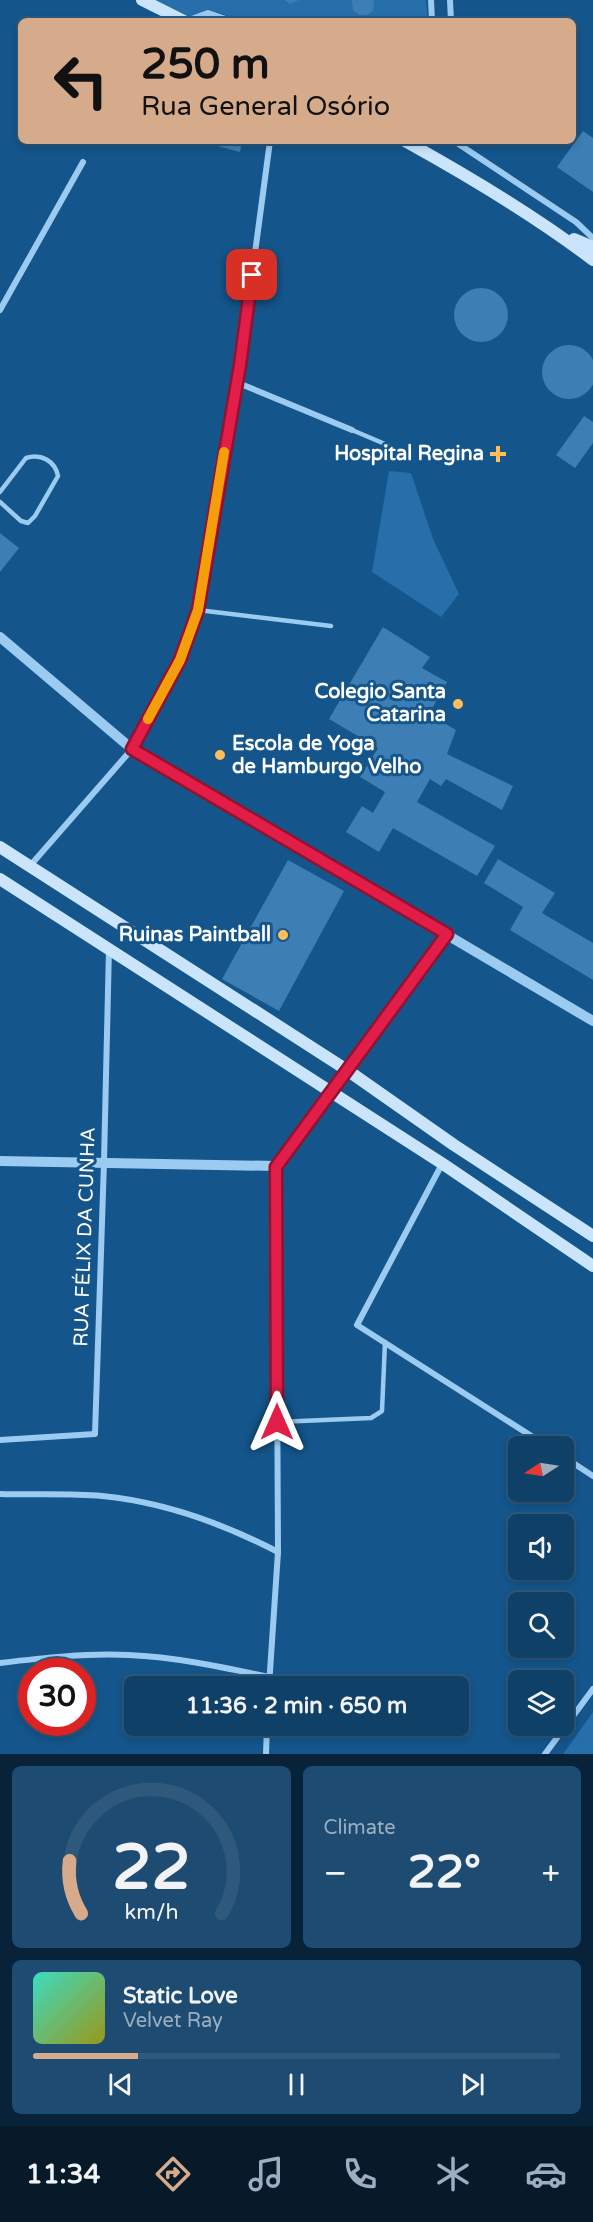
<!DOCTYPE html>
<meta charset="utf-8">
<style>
body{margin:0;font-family:"Varela Round",sans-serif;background:#1d4b71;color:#f1f3f6;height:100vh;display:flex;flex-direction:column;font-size:22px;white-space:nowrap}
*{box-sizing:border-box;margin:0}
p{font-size:20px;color:#9bafc0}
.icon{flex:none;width:33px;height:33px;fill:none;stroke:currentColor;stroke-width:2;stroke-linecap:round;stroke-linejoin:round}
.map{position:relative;height:1754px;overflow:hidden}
.sheet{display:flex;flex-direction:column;gap:12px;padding:12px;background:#082339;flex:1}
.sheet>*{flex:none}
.top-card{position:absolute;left:18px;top:18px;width:558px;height:126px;border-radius:9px;box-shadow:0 3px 9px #0003,0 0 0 2px #2f597c;background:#d6ab8b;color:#111;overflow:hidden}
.needle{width:39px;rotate:258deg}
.buttons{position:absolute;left:508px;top:1436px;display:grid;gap:12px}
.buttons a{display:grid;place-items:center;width:66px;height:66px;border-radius:9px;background:#0f4068;box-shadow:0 3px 9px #0003,0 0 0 2px #2f597c;font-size:30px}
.speed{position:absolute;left:18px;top:1658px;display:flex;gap:12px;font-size:30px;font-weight:700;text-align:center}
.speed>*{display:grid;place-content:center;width:78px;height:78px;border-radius:50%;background:#0f4068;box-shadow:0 3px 9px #0003,0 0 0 2px #2f597c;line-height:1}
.speed .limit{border:9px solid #d22;background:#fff;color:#111}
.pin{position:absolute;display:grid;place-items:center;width:51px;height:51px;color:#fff;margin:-26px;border-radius:12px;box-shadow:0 3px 9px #0006}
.me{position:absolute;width:66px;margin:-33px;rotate:0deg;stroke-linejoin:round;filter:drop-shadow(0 0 4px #0008)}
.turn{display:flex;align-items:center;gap:21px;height:126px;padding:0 24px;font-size:27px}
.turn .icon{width:78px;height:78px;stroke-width:2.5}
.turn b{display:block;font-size:42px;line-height:51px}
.big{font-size:45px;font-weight:700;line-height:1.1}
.sheet .widget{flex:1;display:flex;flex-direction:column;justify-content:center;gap:9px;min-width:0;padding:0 21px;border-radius:9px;background:#1d4b71}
.sheet .dial{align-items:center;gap:0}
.dial svg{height:156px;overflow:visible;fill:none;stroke:#2f597c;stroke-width:7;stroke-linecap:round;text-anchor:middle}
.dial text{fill:#f1f3f6;stroke:none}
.song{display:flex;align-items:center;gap:18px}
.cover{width:72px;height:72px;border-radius:9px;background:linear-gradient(135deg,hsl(170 70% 55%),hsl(60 70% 35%))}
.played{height:6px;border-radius:3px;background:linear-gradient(90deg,#d6ab8b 20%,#2f597c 20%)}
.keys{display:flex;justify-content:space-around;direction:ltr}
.heat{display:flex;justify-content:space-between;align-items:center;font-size:33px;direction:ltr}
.sheet .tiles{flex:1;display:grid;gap:12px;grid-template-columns:1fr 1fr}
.widget:last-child{grid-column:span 2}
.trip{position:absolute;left:124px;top:1676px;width:345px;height:60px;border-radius:9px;background:#0f4068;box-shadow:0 3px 9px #0003,0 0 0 2px #2f597c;font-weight:700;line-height:60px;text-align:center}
.dock{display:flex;height:96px;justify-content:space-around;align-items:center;background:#061a2a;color:#9bafc0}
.dock .icon{width:42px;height:42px}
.dock .current{color:#d6ab8b}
.dock b{font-size:27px;color:#f1f3f6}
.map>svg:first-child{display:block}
.green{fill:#266faa}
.building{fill:#3d7fb4}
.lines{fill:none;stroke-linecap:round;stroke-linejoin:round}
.service{stroke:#9bcbf0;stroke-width:4.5}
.minor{stroke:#9bcbf0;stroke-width:6}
.tertiary{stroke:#9bcbf0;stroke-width:10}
.secondary{stroke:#c9e4fb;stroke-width:12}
.route-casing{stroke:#92132f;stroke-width:15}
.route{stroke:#e11d48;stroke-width:10}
.slow{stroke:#f59e0b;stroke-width:10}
.poi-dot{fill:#ffbe5a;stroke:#14558b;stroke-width:2}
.labels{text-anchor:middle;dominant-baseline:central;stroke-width:6;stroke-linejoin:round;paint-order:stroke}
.poi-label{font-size:20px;font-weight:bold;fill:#fff;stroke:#14558b;text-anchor:end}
.street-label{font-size:20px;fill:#fff;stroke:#14558b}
</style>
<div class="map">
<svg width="593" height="1754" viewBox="0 0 593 1754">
<rect width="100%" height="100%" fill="#14558b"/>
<!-- green -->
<g class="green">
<path d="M145 0H426L428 21H238C213 8 209 10 184 20Z"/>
<path d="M389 471 411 473 433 539 459 594 441 617 372 572Z"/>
<path d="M593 1712V1754H563Z"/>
</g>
<!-- building -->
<g class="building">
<path d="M285 0H299L290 4Z"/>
<path d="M352 0H374L373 11 367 15H359L353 10Z"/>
<path d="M583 131 593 138V192L557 167Z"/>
<path d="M198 141H242L240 152Z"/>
<circle cx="481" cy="315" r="27"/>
<circle cx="569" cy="372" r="27"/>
<path d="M584 416 593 422V443L575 468 556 455Z"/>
<path d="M0 533 19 548 0 572Z"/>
<path d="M383 627 430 657 422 668 447 682 429 714 456 730 447 754 513 786 502 810 446 779 441 786 430 779 417 802 495 846 477 876 393 828 379 852 346 832 362 806 373 813 385 792 360 777 378 748 329 719Z"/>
<path d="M498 859 555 893 542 913 593 943V980L510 930 523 907 484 883Z"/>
<path d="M288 860 344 891 279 1011 222 979Z"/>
</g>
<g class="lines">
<!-- service -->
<g class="service">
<path d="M352 430 392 447"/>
<path d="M0 492 26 458C41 453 55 461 58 476L35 516 28 523 21 521 0 502"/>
<path d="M198 610 331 626"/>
<path d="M277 1422 371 1418 382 1411 385 1342"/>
</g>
<!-- minor -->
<g class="minor">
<path d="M431 0 432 21"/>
<path d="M450 0 451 21"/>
<path d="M186 21 208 13 232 21"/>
<path d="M454 141 576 222 593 238"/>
<path d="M0 310 83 162"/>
<path d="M236 382 352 430"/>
<path d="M29 867 132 749 180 660 198 610 240 365 270 141"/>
<path d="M442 1164 357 1325 547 1446"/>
<path d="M0 1440 95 1434 104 1162 109 948"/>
<path d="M564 1457 593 1476"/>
<path d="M0 1494C34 1495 69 1493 102 1496 165 1502 222 1523 278 1552"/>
<path d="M0 1663C42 1658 86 1653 128 1655 176 1657 222 1667 269 1677"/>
<path d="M269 1686 278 1552 276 1166"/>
<path d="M266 1754 267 1725"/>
<path d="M545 1754 593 1689"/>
</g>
<!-- tertiary -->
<g class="tertiary">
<path d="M0 637 132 749 593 1021"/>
<path d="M0 1161 276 1166 447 934"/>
</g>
<!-- secondary -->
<g class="secondary">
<path d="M142 0 184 21"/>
<path d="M405 141C470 177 534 215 593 260"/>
<path d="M574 239 593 247"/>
<path d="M0 847 347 1070 454 1145 593 1236"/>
<path d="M0 879 443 1164 593 1266"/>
</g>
</g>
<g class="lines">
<defs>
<path id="route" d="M252 275 240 365 198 610 180 660 132 749 447 934 276 1167 277 1422"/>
</defs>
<!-- route casing -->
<use href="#route" class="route-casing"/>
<!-- route -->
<use href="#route" class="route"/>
<!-- slow -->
<path class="slow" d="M148 719 180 660 198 610 224 452"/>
</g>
<!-- markers -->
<g class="poi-dot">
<path d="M495 445h6v6h6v6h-6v6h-6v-6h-6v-6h6z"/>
<circle cx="458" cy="704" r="6"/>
<circle cx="220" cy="755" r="6"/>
<circle cx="283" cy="935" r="6"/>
</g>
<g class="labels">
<!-- poi labels -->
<g class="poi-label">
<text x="484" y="454">Hospital Regina</text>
<text x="446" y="692">Colegio Santa<tspan x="446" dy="23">Catarina</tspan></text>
<text x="232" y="744" text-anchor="start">Escola de Yoga<tspan x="232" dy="23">de Hamburgo Velho</tspan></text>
<text x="271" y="935">Ruinas Paintball</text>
</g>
<!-- street labels -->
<g class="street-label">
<text transform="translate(85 1237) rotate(-88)">RUA FÉLIX DA CUNHA</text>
</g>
</g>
</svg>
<div class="buttons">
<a><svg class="needle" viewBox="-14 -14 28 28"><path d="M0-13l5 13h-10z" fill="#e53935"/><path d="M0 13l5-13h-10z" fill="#9bafc0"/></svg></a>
<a><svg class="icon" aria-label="sound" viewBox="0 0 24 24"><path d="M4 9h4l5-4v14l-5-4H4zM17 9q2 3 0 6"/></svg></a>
<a><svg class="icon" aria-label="search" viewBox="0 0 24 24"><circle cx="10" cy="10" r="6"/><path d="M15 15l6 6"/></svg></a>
<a><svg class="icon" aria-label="layers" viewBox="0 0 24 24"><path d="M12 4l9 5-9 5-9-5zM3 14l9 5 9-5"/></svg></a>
</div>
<div class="speed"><div class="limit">30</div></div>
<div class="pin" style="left:252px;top:275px;background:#d93025"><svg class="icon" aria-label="arrive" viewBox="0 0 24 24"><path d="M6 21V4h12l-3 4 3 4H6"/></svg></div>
<svg class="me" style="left:277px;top:1422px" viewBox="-20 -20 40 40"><path d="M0-17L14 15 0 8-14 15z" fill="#e11d48" stroke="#fff" stroke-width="4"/></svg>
<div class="trip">11:36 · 2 min · 650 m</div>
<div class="top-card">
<div class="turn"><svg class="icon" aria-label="left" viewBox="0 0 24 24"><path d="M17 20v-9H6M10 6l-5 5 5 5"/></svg><div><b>250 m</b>Rua General Osório</div></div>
</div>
</div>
<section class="sheet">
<div class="tiles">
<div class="widget dial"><svg viewBox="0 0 100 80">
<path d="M14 69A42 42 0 1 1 86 69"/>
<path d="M14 69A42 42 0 0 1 8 42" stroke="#d6ab8b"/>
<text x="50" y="56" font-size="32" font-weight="700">22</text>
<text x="50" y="72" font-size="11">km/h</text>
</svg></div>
<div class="widget"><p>Climate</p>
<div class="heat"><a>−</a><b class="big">22°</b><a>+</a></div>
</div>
<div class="widget">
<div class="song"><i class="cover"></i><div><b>Static Love</b><p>Velvet Ray</p></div></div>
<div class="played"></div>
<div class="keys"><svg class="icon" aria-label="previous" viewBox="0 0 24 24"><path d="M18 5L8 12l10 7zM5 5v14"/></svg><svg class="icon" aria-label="pause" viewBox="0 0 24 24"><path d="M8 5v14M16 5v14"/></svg><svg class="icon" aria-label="next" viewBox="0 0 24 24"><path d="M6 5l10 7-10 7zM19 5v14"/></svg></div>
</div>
</div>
</section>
<nav class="dock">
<b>11:34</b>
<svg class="icon current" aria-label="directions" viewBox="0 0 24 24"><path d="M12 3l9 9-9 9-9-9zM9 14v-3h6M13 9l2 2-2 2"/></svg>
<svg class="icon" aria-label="music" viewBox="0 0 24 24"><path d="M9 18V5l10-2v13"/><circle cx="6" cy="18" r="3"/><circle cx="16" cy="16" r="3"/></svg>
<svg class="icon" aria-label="phone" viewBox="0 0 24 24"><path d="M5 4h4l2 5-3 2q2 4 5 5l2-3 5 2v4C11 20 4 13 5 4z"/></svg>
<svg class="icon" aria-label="climate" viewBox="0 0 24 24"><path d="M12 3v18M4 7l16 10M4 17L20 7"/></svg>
<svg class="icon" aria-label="car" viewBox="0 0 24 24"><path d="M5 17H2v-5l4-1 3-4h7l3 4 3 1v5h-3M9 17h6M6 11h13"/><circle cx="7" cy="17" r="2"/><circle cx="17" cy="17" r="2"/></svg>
</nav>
